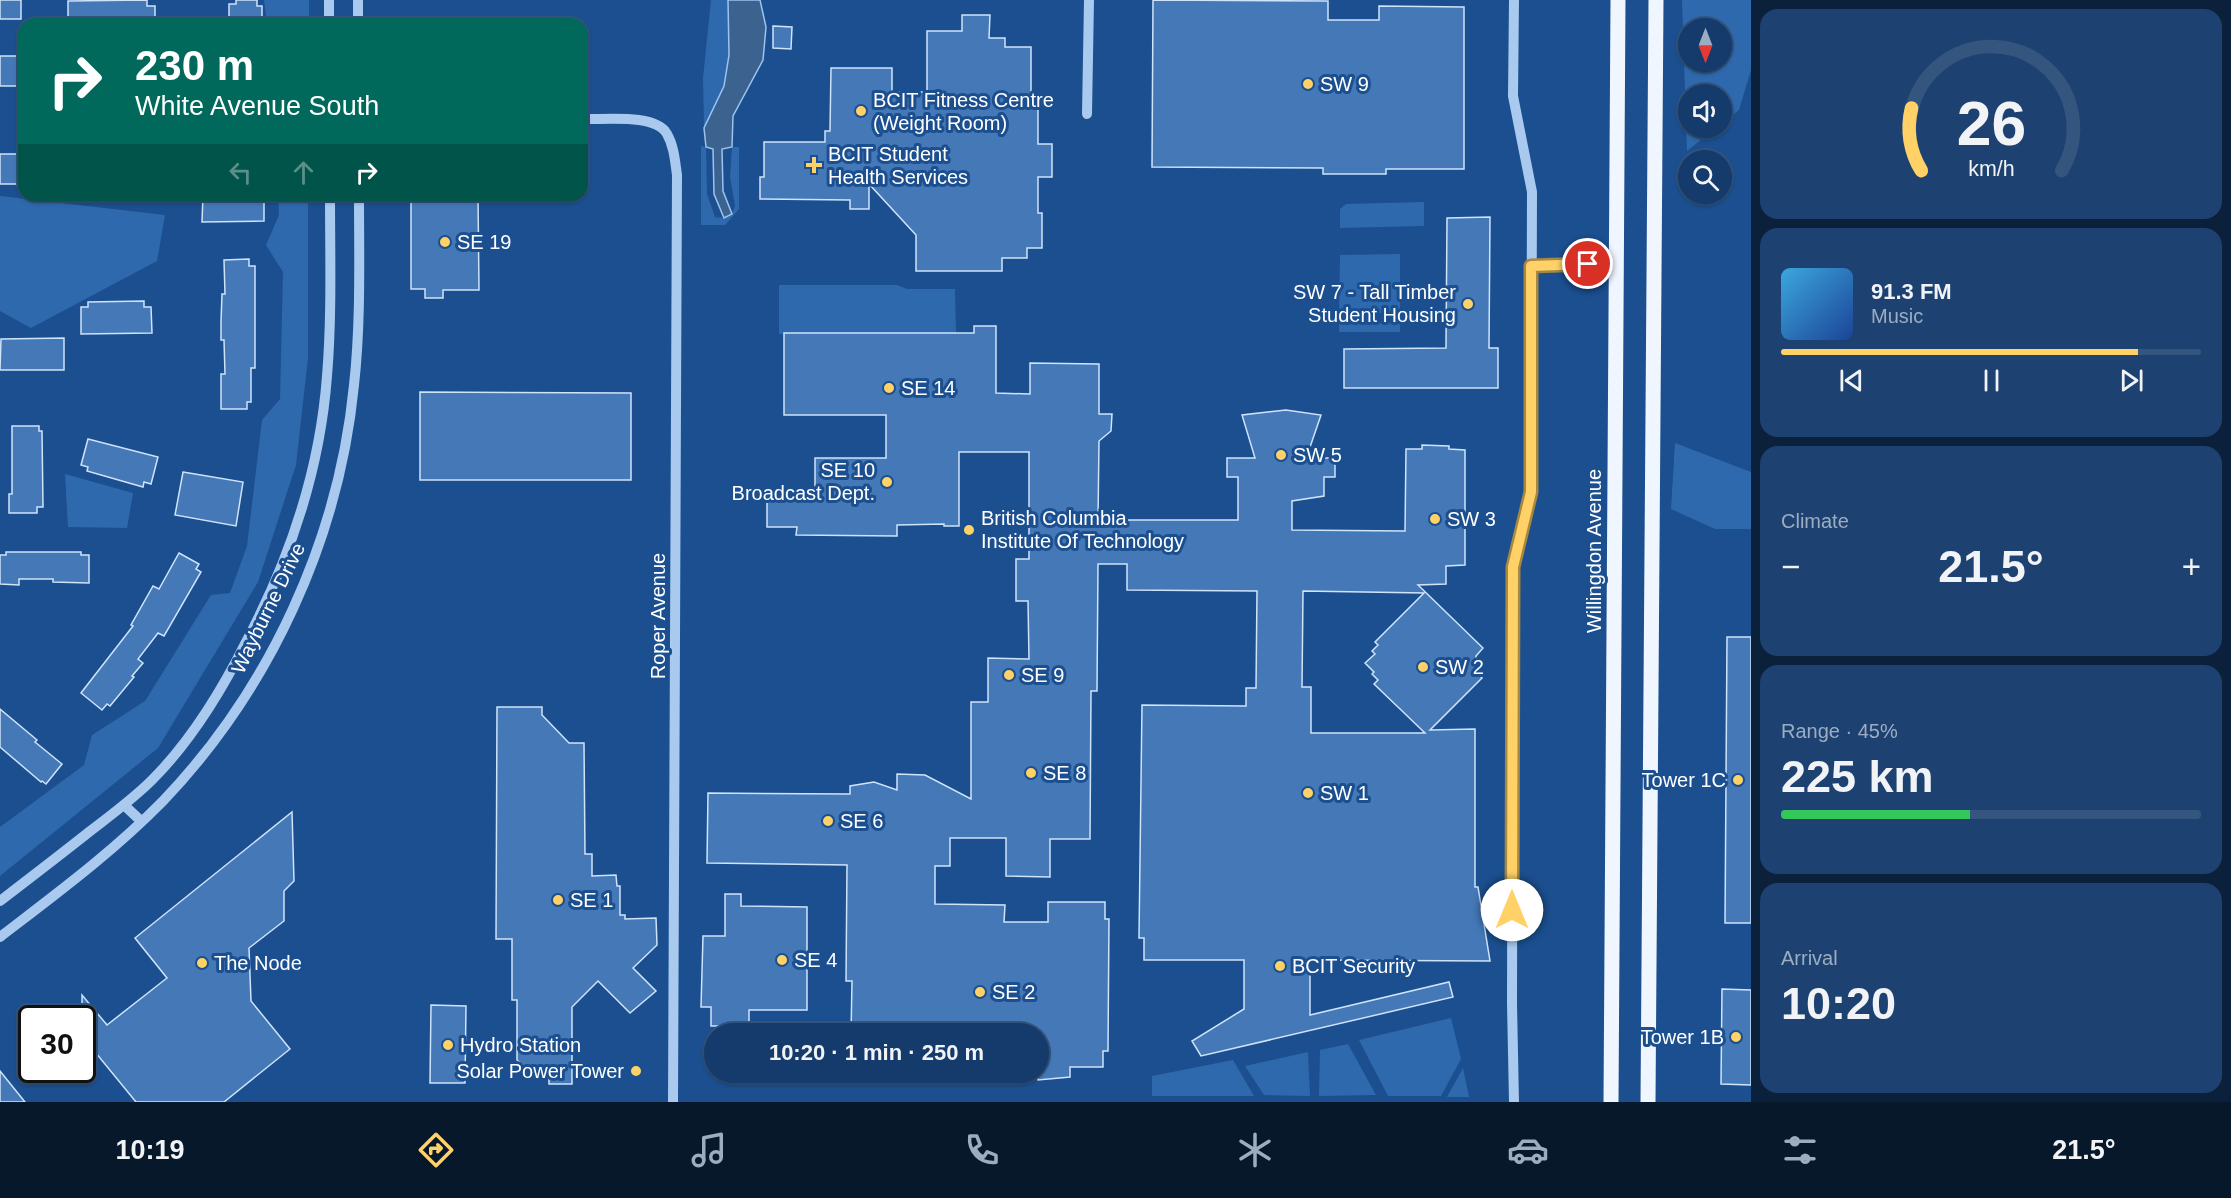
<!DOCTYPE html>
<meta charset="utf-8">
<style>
body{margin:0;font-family:Helvetica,sans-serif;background:#1d4271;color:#f1f3f6;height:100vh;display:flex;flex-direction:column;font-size:22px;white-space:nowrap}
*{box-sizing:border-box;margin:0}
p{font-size:20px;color:#9dadc1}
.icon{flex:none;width:33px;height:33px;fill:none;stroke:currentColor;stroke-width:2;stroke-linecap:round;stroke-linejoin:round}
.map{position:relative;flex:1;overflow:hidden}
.sheet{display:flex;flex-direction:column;gap:9px;padding:9px;background:#0b203b;width:480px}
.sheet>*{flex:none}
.banner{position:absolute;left:18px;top:18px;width:570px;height:183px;border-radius:18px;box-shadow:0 2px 4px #0004,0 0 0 2px #33557e;background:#00695c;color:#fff;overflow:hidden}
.needle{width:39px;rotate:180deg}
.fabs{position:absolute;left:1678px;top:18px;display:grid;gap:12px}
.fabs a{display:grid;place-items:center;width:54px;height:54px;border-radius:50%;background:#143b6b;box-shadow:0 2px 4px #0004,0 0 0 2px #33557e;font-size:30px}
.speed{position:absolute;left:18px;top:1005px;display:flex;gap:12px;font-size:30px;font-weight:700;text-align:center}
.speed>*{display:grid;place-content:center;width:78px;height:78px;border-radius:50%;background:#143b6b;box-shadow:0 2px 4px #0004,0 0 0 2px #33557e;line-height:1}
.speed .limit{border:3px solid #111;border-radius:9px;background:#fff;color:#111}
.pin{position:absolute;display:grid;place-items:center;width:51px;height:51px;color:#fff;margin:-26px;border:3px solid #fff;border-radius:50%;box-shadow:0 2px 6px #0007}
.me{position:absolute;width:66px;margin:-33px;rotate:0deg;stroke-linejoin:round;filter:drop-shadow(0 0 4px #0008)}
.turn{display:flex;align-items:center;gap:21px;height:126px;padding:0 18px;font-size:27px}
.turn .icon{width:78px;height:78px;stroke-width:2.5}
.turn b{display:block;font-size:42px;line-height:51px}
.lanes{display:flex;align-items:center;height:57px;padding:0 18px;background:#0003;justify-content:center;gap:30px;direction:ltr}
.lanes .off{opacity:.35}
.big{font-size:45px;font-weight:800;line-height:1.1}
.sheet .card{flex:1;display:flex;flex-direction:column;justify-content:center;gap:9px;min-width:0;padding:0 21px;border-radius:18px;background:#1d4271}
.sheet .dial{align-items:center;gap:0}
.dial svg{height:156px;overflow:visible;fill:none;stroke:#33557e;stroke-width:7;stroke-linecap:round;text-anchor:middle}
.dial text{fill:#f1f3f6;stroke:none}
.song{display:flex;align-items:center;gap:18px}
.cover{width:72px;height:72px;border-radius:9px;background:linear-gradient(135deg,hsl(200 70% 55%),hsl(220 70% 35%))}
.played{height:6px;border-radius:3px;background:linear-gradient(90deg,#ffd166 85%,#33557e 85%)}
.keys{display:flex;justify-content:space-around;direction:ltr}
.heat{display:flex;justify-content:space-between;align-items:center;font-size:33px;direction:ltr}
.charge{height:9px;border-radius:4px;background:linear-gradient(90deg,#34c759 45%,#33557e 0)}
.trip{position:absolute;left:704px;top:1023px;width:345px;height:60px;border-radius:30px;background:#143b6b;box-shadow:0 2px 4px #0004,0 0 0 2px #33557e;font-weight:800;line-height:60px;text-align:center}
.tabs{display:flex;height:96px;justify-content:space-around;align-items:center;background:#08182b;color:#9dadc1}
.tabs .icon{width:42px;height:42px}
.tabs .selected{color:#ffd166}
.tabs b{font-size:27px;color:#f1f3f6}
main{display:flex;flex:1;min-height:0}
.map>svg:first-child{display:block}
.green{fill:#2e69ad;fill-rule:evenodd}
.water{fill:#3c6290;stroke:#9cc4f0;stroke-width:1.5}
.building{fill:#4478b7;stroke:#cfe3fa;stroke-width:1.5;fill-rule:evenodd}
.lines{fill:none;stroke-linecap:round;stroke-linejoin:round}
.minor{stroke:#a9c9ee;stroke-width:10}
.major{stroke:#f0f6ff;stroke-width:15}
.route-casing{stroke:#a68842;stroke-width:15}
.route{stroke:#ffd166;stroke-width:10}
.poi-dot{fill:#ffd166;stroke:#1b4f8f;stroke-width:2}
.labels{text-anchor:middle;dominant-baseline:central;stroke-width:6;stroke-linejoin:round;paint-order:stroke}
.poi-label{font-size:20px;fill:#fff;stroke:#1b4f8f;text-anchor:start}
.street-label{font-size:20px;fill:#fff;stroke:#1b4f8f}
</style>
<main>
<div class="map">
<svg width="1751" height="1102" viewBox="0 0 1751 1102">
<rect width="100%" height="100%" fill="#1b4f8f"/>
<!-- green -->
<g class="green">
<path d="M264 0H309V24H267Z"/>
<path d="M711 0H728L729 55 724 86 704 128 703 78Z"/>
<path d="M1682 0H1751V70L1739 110 1722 123V94H1689V128H1716L1687 151ZM1689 28H1722V62H1689Z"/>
<path d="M701 146 706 147 707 194 715 217 724 218 732 214 735 206 730 177 732 147H739V209L725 225H701Z"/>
<path d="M278 195H308V358L296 465 258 582 158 748 0 876V827L84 765 92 735 145 701 211 595 230 593 247 546 262 420 280 399 283 272 266 245 279 215Z"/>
<path d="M0 196 165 215 157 261 31 328 0 311Z"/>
<path d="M1424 202V226L1340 228V209L1346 204Z"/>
<path d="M1400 254V313H1339L1340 255Z"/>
<path d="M779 285H897L907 289H955L956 333 779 334Z"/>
<path d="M1400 323V332H1339V324Z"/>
<path d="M1675 443 1751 472V529H1715L1671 509Z"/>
<path d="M65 474 133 493 127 528 68 527Z"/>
<path d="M1451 1018 1461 1059 1441 1096H1388L1359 1040Z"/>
<path d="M1348 1044 1376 1095 1319 1096 1320 1050Z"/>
<path d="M1308 1052 1310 1096 1264 1095 1245 1066Z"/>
<path d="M1233 1060 1254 1096H1152V1076Z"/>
<path d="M1463 1068 1469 1097H1447Z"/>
</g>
<!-- water -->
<path class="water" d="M728 0H760L766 27 763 60 733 116 732 147 722 149 723 191 732 214 724 218 714 194 713 149 706 147 704 128 724 86 729 55Z"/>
<!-- building -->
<g class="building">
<rect x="0" y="0" width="21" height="19"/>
<path d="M147 0V6H155V24H68V1Z"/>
<path d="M236 0H257V6H262V24H229V4H236Z"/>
<path d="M1153 0 1328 1V20H1379V6L1464 7V169H1386V174H1323V168L1152 167Z"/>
<path d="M962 15H990L989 38H1005V47H1031V102H1038V144H1052V177H1038V213H1042V248H1027V258H1002V271H916V235L869 184V209H850V200L760 199V177H764V142H825V131H830L831 68H892V92H927V31H962Z"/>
<path d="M773 26 792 27 791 49 773 48Z"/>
<rect x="0" y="56" width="24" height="30"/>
<rect x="0" y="154" width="24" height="30"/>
<path d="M203 195H264V221L202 222Z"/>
<path d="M411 195H478L479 290H443V298H425V289H411Z"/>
<path d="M1490 217 1489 348H1498V388H1344V349L1446 348 1447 218Z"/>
<path d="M249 259V266H255V368H251V402H247V409H221V374H225L224 340H221V322L222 294H225L224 260Z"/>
<path d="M144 301V307H151L152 333 81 334V307H88V302Z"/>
<path d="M974 326H996V393L1030 394V363L1099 364V414H1112L1111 431 1099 441 1098 520H1238V477H1227V458H1255L1242 415 1286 410 1321 415 1308 453 1324 458H1335V477H1324V496L1292 501V530L1405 531 1406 449H1422V445L1449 446V449L1465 450V565L1446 566V584L1418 585 1483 648 1476 656V672L1482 678 1430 730 1475 729V887H1478L1490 961 1310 960V1015L1449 982 1453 997 1201 1056 1192 1041 1244 1009V960H1144V938H1139L1142 705 1246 706V688H1256L1257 591 1127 590V564H1098L1097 691H1091L1090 839H1050V877L1006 876V838H950V866H935V904L1005 905 1004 922H1048V902H1105V919H1109L1108 1051H1103V1067H1070V1077L1038 1080V1034H851L852 981H846L847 865 707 863 708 793 850 794V786L874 782 897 790V774L925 775 971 799V702H988V658L1029 659 1028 601H1016V559H1029V452H959V526H944V524L897 525V536L796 535 797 527H767V499L815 497V458H886V415H784V333H974ZM1303 591 1424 593 1375 642 1378 645 1372 651 1375 654 1365 663 1374 672 1372 674 1378 680 1374 684 1425 733H1311V687H1302Z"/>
<path d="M64 338V370H0L1 339Z"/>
<path d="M420 392 631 393V480H420Z"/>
<path d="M12 426H39V431H42L43 507H37V513H9V494H12Z"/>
<path d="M88 439 158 457 151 484 144 482 143 487 87 471 88 467 81 465Z"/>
<path d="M183 472 243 482 236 526 175 515Z"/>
<path d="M6 552H81V555H89V583L53 582V579H19V585L0 584V555H6Z"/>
<path d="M179 553 199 564 196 569 201 572 164 636 158 633 138 659 143 663 132 676 134 677 110 706 107 704 102 710 81 693 133 626 131 625 153 586 159 589Z"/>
<path d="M1727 637H1751V923H1725Z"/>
<path d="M497 707H542V715L569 743H584L585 854H592V876L616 875 617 886H620V915H625V919L656 918 657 945 633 968 656 991 630 1013 598 981 572 1007V1084H549V1078H537L517 1060V1000H512V939H496Z"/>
<path d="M0 709 37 740 35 742 62 764 46 784 42 781 41 782 0 747Z"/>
<path d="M292 812 294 881 284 891V921L249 948 251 1001 290 1049 224 1102H136L82 1036V995L107 1025 167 978 135 938Z"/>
<path d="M725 894H741V906L807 907V1010H749V1026H711V1007H701L703 936H725Z"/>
<path d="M1722 989 1751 990V1085L1721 1084Z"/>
<path d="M431 1005 466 1006 465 1083H430Z"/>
<path d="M0 1071 25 1102H0Z"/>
</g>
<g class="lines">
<!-- minor -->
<g class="minor">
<path d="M329 0V24"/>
<path d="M358 0V24"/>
<path d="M1514 0 1513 96 1532 192 1531 492 1513 567 1512 1004 1514 1102"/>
<path d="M1087 114 1089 0"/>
<path d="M582 119C603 120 656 113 667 134 674 146 675 161 677 175L673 1102"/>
<path d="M1531 266 1617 265"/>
<path d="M124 805 141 821"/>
<path d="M0 901C30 878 60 855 89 832 111 815 133 799 152 780 192 740 221 692 246 642 290 559 320 470 327 376 332 316 330 255 330 195"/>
<path d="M0 937C56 894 113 852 163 801 270 689 339 539 354 385 361 322 359 258 359 195"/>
</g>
<!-- major -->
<g class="major">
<path d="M1611 1102 1618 0"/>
<path d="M1648 1102 1656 0"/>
</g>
</g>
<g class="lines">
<defs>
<path id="route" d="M1512 910 1513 567 1531 492V266L1588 264"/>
</defs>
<!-- route casing -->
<use href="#route" class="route-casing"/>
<!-- route -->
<use href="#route" class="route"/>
</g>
<!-- markers -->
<g class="poi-dot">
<circle cx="1308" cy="84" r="6"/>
<circle cx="861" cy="111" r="6"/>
<path d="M811 156h6v6h6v6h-6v6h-6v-6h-6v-6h6z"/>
<circle cx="445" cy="242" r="6"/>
<circle cx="1468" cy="304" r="6"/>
<circle cx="889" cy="388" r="6"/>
<circle cx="1281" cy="455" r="6"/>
<circle cx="887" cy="482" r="6"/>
<circle cx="1435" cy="519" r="6"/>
<circle cx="969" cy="530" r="6"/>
<circle cx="1423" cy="667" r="6"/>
<circle cx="1009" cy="675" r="6"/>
<circle cx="1031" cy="773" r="6"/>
<circle cx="1738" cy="780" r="6"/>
<circle cx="1308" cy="793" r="6"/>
<circle cx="828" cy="821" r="6"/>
<circle cx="558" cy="900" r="6"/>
<circle cx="782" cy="960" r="6"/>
<circle cx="202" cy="963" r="6"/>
<circle cx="1280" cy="966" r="6"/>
<circle cx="980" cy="992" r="6"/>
<circle cx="1736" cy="1037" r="6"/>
<circle cx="448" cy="1045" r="6"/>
<circle cx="636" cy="1071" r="6"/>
</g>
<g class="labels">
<!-- poi labels -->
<g class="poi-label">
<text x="1320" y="84">SW 9</text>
<text x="873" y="100">BCIT Fitness Centre<tspan x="873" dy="23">(Weight Room)</tspan></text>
<text x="828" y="154">BCIT Student<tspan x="828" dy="23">Health Services</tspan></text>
<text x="457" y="242">SE 19</text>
<text x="1456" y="292" text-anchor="end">SW 7 - Tall Timber<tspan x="1456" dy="23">Student Housing</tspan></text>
<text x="901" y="388">SE 14</text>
<text x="1293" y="455">SW 5</text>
<text x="875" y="470" text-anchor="end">SE 10<tspan x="875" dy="23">Broadcast Dept.</tspan></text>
<text x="981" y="518">British Columbia<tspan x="981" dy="23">Institute Of Technology</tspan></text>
<text x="1447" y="519">SW 3</text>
<text x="1435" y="667">SW 2</text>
<text x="1021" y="675">SE 9</text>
<text x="1043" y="773">SE 8</text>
<text x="1726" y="780" text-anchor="end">Tower 1C</text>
<text x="1320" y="793">SW 1</text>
<text x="840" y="821">SE 6</text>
<text x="570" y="900">SE 1</text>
<text x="794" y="960">SE 4</text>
<text x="214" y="963">The Node</text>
<text x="1292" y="966">BCIT Security</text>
<text x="992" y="992">SE 2</text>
<text x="1724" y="1037" text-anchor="end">Tower 1B</text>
<text x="460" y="1045">Hydro Station</text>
<text x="624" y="1071" text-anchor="end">Solar Power Tower</text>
</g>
<!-- street labels -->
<g class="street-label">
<text transform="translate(1594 551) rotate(-90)">Willingdon Avenue</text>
<text transform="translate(268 608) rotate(-64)">Wayburne Drive</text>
<text transform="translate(658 616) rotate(-90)">Roper Avenue</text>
</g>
</g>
</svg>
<div class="fabs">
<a><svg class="needle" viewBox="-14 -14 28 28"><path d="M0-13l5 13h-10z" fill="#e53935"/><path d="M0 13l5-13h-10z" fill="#9dadc1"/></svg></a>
<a><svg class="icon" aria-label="sound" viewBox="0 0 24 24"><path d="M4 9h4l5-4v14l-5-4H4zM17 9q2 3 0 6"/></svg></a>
<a><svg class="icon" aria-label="search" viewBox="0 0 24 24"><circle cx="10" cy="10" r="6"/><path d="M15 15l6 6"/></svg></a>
</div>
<div class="speed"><div class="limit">30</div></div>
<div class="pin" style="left:1588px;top:264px;background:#d93025"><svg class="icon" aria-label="arrive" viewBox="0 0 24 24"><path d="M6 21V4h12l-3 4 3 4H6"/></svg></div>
<svg class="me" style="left:1512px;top:910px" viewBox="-20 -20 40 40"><circle r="19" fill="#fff"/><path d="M0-13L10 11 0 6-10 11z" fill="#ffd166"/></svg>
<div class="trip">10:20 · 1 min · 250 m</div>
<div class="banner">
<div class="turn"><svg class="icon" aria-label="right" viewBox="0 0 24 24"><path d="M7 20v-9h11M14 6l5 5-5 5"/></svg><div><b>230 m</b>White Avenue South</div></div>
<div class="lanes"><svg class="icon off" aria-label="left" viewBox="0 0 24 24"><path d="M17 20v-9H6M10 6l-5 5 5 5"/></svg><svg class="icon off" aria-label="ahead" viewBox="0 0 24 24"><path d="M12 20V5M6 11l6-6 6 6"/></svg><svg class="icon" aria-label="right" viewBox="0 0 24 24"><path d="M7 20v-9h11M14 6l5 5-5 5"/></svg></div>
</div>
</div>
<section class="sheet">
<div class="card dial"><svg viewBox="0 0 100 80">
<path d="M14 69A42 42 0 1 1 86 69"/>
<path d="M14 69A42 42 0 0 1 9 37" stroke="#ffd166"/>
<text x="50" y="56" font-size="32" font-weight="700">26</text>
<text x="50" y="72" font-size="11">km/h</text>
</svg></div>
<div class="card">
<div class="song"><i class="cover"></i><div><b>91.3 FM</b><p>Music</p></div></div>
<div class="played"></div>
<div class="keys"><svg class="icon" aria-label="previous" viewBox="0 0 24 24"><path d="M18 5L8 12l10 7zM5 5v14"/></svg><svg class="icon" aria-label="pause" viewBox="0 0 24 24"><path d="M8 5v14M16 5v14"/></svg><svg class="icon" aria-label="next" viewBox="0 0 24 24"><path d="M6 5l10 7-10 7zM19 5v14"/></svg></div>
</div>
<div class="card"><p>Climate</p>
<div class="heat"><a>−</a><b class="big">21.5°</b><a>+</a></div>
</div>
<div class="card"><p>Range · 45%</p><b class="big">225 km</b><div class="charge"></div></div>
<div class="card"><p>Arrival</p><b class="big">10:20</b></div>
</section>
</main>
<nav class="tabs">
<b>10:19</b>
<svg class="icon selected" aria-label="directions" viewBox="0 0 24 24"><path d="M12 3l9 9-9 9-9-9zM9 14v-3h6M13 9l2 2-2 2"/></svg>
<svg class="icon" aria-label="music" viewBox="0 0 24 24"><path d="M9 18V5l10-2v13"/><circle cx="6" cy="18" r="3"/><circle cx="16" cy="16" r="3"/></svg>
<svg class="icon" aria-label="phone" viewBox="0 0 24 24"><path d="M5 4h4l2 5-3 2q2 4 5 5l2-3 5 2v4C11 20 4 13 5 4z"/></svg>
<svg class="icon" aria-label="climate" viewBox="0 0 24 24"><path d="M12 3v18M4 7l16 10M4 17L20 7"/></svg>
<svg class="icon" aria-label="car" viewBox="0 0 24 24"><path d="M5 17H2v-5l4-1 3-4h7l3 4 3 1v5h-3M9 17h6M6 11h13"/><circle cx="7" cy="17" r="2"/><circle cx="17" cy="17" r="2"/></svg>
<svg class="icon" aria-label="filters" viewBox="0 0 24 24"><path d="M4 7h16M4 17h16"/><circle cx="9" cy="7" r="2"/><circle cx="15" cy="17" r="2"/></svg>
<b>21.5°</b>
</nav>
